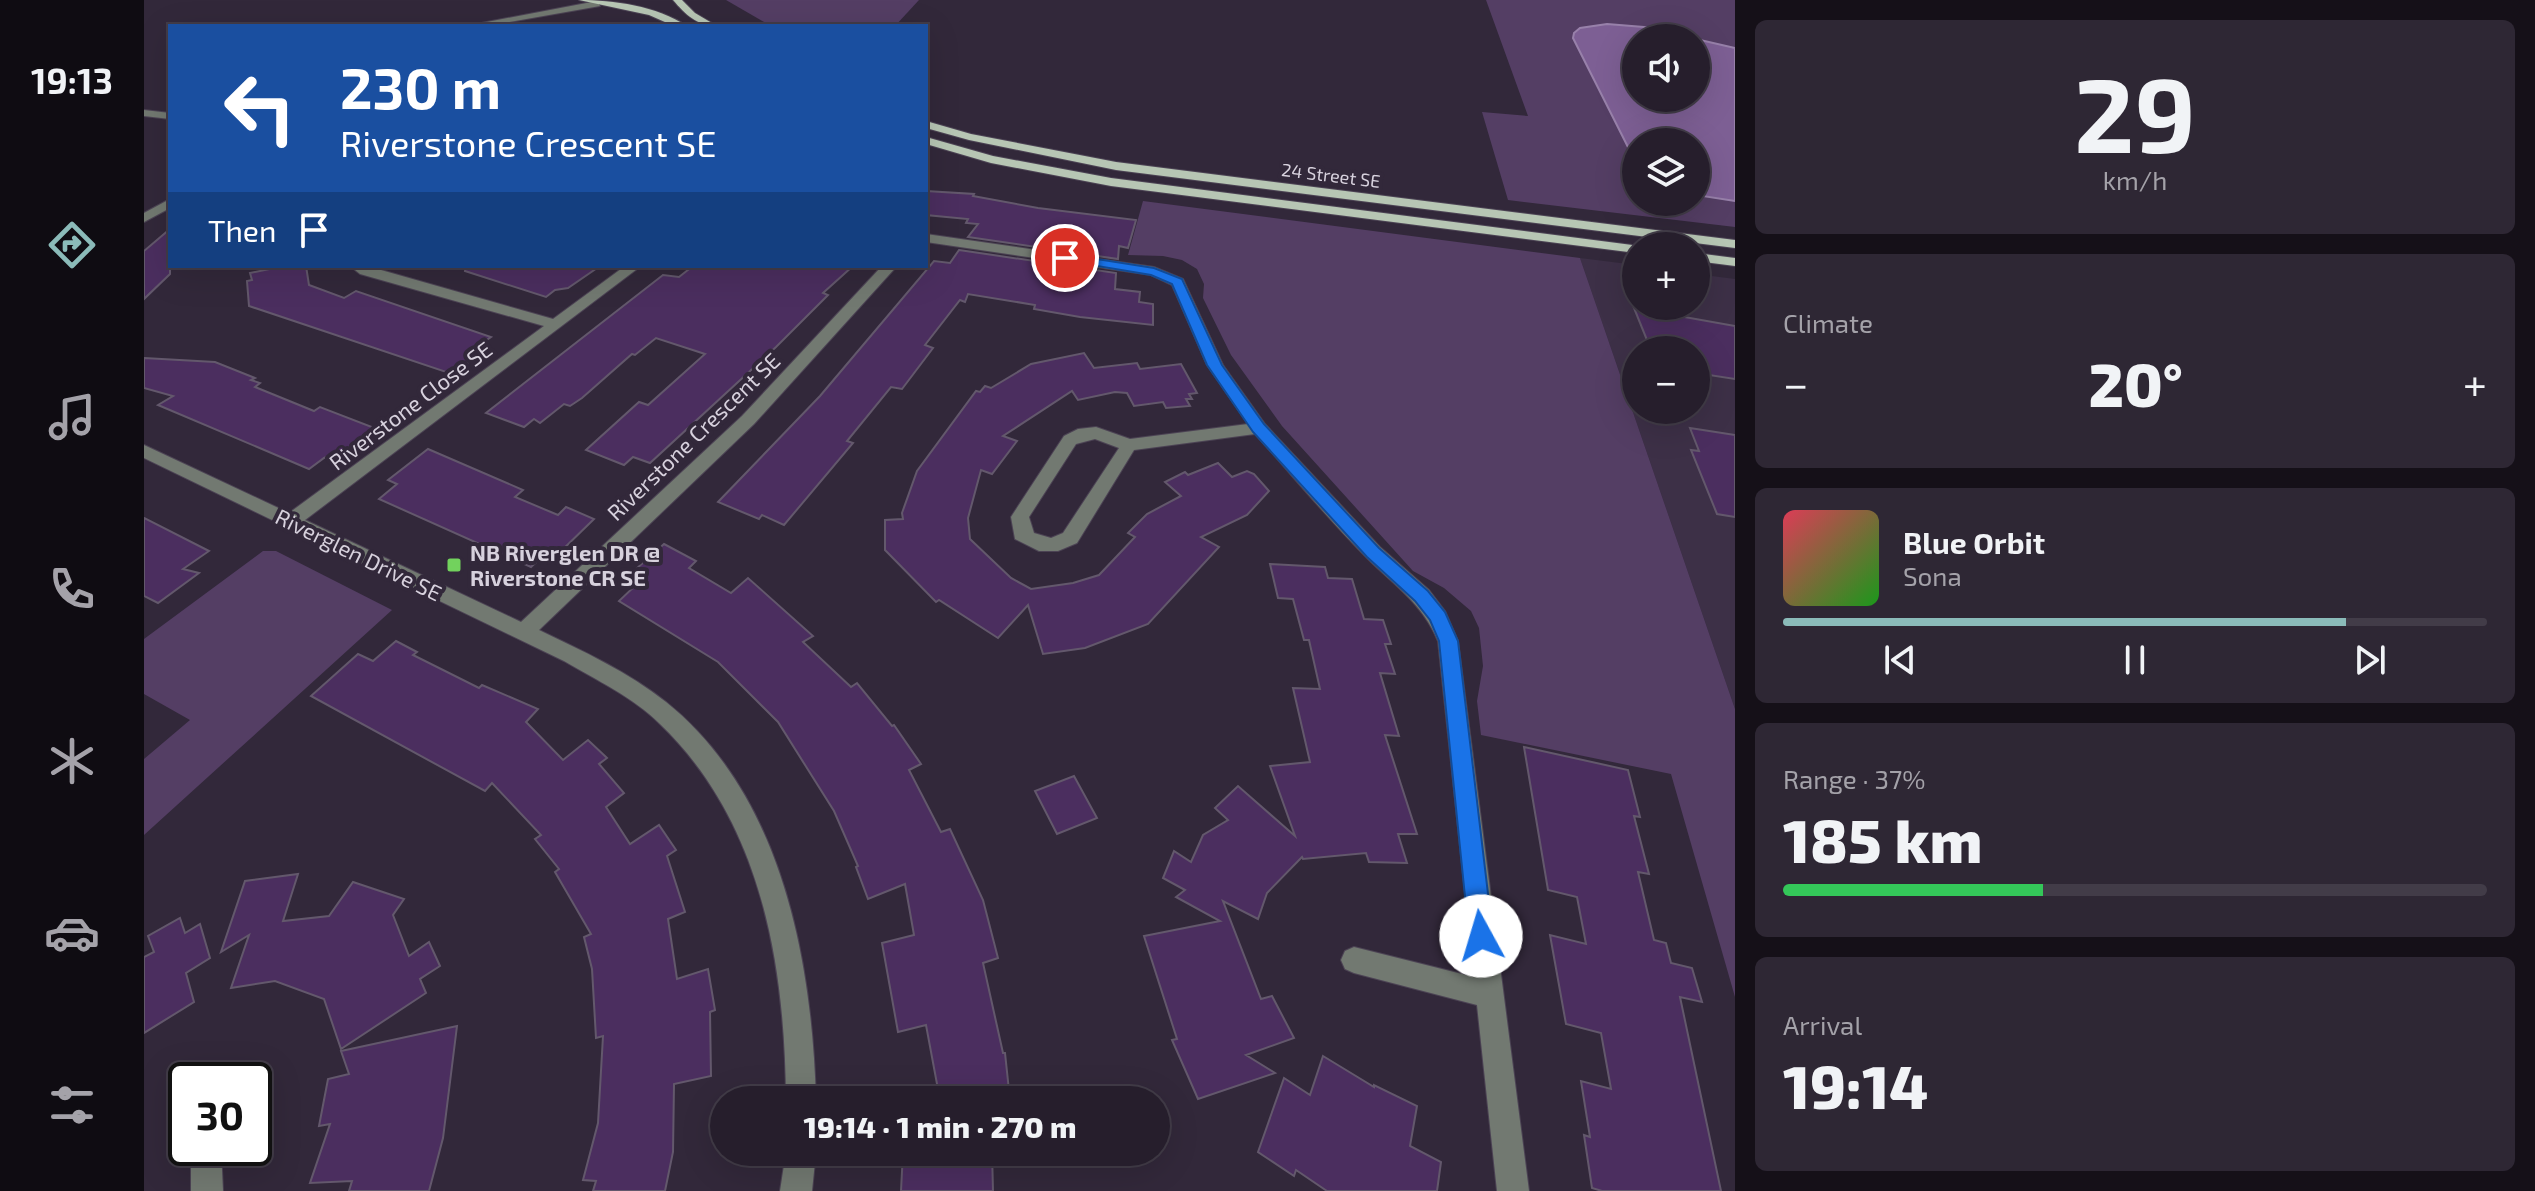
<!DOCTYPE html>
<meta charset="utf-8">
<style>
body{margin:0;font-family:"Exo 2",sans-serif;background:#2e2734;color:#f1f3f6;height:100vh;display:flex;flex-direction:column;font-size:30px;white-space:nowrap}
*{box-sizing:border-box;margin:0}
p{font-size:26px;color:#a4a2a9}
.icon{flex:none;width:44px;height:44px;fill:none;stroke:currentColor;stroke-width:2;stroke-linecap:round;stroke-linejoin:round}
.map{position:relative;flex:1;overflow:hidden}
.side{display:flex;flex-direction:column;gap:20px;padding:20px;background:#151018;width:800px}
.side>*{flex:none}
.guide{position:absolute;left:24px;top:24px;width:760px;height:244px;border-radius:0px;box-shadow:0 8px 32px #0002,0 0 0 2px #423c48;background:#1a4fa0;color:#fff;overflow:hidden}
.fabs{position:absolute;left:1478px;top:24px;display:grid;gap:16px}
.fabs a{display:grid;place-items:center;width:88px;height:88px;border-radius:50%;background:#261e2c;box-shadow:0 8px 32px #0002,0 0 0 2px #423c48;font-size:40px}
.speed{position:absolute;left:24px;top:1062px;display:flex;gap:16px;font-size:40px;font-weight:700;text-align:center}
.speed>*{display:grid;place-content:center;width:104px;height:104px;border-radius:50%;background:#261e2c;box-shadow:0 8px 32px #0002,0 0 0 2px #423c48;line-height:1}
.speed .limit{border:4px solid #111;border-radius:12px;background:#fff;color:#111}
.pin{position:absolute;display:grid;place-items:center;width:68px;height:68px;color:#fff;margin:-34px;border:4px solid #fff;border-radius:50%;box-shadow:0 2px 8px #0007}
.me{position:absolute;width:88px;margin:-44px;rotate:354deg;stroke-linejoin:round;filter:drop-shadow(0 0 6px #0008)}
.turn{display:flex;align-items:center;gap:28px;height:168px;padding:0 40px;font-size:36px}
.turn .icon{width:104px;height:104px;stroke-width:2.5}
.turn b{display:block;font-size:56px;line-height:68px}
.then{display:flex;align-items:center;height:76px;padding:0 40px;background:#0003;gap:16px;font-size:30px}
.big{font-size:60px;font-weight:800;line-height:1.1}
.side .widget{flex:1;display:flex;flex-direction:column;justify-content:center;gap:12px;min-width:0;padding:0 28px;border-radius:12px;background:#2e2734}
.side .dial{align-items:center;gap:0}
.dial b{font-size:104px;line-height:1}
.song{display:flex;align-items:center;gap:24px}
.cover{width:96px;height:96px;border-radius:12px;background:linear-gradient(135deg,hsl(350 70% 55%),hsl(120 70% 35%))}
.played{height:8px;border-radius:4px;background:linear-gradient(90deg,#8bbbb9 80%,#423c48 80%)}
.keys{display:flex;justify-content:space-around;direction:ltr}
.heat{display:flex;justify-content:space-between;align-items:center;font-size:44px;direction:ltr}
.charge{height:12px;border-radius:6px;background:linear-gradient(90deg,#34c759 37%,#423c48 0)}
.trip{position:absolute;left:566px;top:1086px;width:460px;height:80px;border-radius:40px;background:#261e2c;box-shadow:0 8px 32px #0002,0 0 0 2px #423c48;font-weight:800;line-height:80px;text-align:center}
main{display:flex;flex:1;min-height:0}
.dock{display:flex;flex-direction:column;width:144px;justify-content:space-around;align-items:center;background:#0f0c12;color:#a4a2a9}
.dock .icon{width:56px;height:56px}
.dock .selected{color:#8bbbb9}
.dock b{font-size:36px;color:#f1f3f6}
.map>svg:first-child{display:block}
.built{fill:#3d3047;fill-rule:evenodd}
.green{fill:#543e64;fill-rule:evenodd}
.water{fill:#7d5f94;stroke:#9881aa;stroke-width:2}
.building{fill:#4b2e5f;stroke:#63586c;stroke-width:2}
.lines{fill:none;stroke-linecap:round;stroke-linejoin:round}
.minor-casing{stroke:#4c4354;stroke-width:2}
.major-casing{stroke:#4c4354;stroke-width:2}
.minor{fill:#727971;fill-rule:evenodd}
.major{fill:#b7c6b4;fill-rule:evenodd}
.route{fill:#1a73e8;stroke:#114b97;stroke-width:2}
.poi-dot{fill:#72d25d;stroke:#32283a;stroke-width:3}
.labels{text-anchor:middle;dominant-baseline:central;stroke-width:8;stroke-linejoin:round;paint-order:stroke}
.far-street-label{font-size:18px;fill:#d7d1dd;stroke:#32283a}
.street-label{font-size:22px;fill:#d7d1dd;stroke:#32283a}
.poi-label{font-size:22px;font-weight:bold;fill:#d7d1dd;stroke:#32283a;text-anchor:start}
</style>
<main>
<nav class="dock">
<b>19:13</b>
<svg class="icon selected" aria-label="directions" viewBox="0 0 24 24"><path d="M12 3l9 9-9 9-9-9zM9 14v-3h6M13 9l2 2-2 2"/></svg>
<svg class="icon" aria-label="music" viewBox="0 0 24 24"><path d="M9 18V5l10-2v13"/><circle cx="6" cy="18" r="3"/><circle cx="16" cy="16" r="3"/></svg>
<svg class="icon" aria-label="phone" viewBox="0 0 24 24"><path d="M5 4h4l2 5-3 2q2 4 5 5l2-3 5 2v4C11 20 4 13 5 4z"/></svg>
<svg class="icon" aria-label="climate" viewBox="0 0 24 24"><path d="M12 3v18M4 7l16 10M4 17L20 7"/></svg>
<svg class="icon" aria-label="car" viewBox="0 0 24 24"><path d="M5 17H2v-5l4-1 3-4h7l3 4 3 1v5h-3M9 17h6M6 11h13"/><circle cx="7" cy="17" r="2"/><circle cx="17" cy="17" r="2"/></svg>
<svg class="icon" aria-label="filters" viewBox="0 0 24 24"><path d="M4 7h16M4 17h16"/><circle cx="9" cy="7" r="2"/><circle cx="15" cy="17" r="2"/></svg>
</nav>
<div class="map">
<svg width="1591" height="1191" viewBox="0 0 1591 1191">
<rect width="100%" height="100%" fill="#32283a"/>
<!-- built -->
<path class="built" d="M1436 258 1492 265V306H1552V274L1591 279V709ZM1492 350H1552V410H1492Z"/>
<!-- green -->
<g class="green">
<path d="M582 0H775L751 26H627Z"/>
<path d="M1342 0H1591V227L1364 200 1338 112 1384 116ZM1492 38H1552V98H1492ZM1492 142H1552V202H1492Z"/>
<path d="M999 201 1436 258 1591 709V997L1527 774 1337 735 1333 701 1339 666 1335 628 1327 611 1300 588 1269 571 1138 426 1087 355 1059 298 1060 284 1053 269 1038 260 1019 256 984 255Z"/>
<path d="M119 551H132L248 610 0 835V759L46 720 0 694V639Z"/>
</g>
<!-- water -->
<path class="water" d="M1463 24 1500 27 1546 38H1492V98H1552V39L1591 48V201L1552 195V142H1492V163L1429 38 1430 33 1436 28Z"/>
<!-- building -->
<g class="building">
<path d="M782 191 830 194 829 196 894 208 992 220 984 248 975 246 974 259 824 237 834 224 822 223 824 219 782 215Z"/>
<path d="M26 229V274L0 299V251Z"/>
<path d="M815 250 972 273 971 289 996 292 995 302 1009 304V325L936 317 890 309 891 305 824 294 821 302 816 300 781 345 789 348 758 389 747 387 703 441 709 443 640 525 618 515 615 519 574 502 676 396 790 261 806 263Z"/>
<path d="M140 266H162L165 285 200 298 212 291 347 337 334 346 343 349 308 374 105 306 103 281 108 280 106 273Z"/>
<path d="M322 266H456L424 288 411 290 402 297 321 271Z"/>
<path d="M549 266H709L679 293 684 295 632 347 506 463 489 457 480 465 442 450 495 402 504 405 561 354 512 338 491 355 488 354 438 398 426 406 420 404 396 423 390 419 380 427 342 413 519 275 535 277Z"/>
<path d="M1490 308 1591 326V379L1552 373V350H1507Z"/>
<path d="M940 353 950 368 993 363 996 369 1037 364 1053 393 1045 394 1048 399H1042L1046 406 1022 408 1019 402 990 406 983 393 971 392 934 400 928 391 859 436 873 441 848 474 837 470 824 518 826 539 867 578 887 589 929 583 955 575 991 537 984 533 1003 514 1037 496 1021 482 1041 472 1044 475 1074 463 1088 477 1103 471 1110 474 1125 491 1103 515 1057 537 1075 547 1004 624 941 648 899 654 884 605 854 638 795 600 792 602 741 550V520L759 519 758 513 773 471 832 391 836 392 841 386 847 388 887 364Z"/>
<path d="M0 358 71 362 111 378 107 380 116 383 111 387 170 411 176 407 233 429 196 456 190 454 180 458 165 469 14 405 29 396 0 388Z"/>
<path d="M1546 428 1591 435V517L1573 514 1547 450 1555 451Z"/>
<path d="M284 449 379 490 371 497 414 515 422 507 450 519 412 556 403 552 387 567 235 499 253 484 244 480Z"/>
<path d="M0 518 65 551 39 569 55 573 14 603 0 596Z"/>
<path d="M520 544 552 561 545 568 587 593 604 578 669 636 659 642 707 687 713 683 748 726 750 725 777 764 765 770 797 832 806 829 839 900 854 958 839 963 859 1053H861L866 1100H796L782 1025 754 1032 738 943 770 935 761 884 724 899 712 867 714 866 690 811 634 722 574 662 475 601 493 584 482 578Z"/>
<path d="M1126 564 1181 567 1184 578 1208 579 1220 619 1239 620 1247 644H1241L1251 674 1236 673 1255 736 1241 735 1273 834H1254L1263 863 1225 862 1222 853 1159 859 1158 857 1123 893 1114 919 1079 901 1117 999 1128 996 1150 1038 1102 1055 1131 1073 1054 1099 1028 1040 1033 1039 1000 936 1076 921 1032 897 1041 890 1019 878 1030 851 1047 862 1059 835 1084 820 1071 808 1094 786 1151 836 1126 766 1166 762 1149 688 1176 689 1165 640H1160L1149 599 1134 598Z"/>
<path d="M252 641 273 652 269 655 335 688 338 685 394 709 382 722 419 760 444 740 463 758 455 764 480 793 462 807 486 844 515 825 532 850 523 856 541 912 524 919 533 979 564 969 571 1010 566 1012 567 1076 530 1084 529 1152 521 1191H449L452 1181 439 1180 454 1123 459 1036 452 1038 448 969 440 937 447 934 411 872 415 869 391 839 397 835 348 783 341 791 167 696 214 654 229 661Z"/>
<path d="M1380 747 1484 770 1496 817 1490 816 1505 874 1494 872 1510 940 1522 943 1527 963 1548 968 1558 1002 1536 997 1577 1191H1458L1448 1188 1440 1135 1446 1137 1437 1081 1467 1089 1457 1033 1422 1024 1406 935 1442 944 1433 897 1404 890Z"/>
<path d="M930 776 953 818 913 834 891 791Z"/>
<path d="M154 874 139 921 185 916 209 882 260 899 249 915 265 956 285 942 296 966 276 979 282 993 197 1049 180 999 131 981 87 988 105 935 77 952 101 881Z"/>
<path d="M36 918 41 933 56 924 66 958 42 973 50 1002 0 1033V957L10 952 4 936Z"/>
<path d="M313 1026 299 1138 285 1191H205L208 1181 166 1183 186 1124 175 1126 184 1079 205 1074 197 1051Z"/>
<path d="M1179 1056 1230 1087V1085L1273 1106 1266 1146 1297 1162 1293 1191H1183L1152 1170 1150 1176 1114 1152 1140 1078 1166 1095Z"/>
<path d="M759 1152H848L849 1191H757Z"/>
</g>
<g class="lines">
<defs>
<g id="minor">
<path d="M453 1 456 6 343 26H322Z"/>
<path d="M0 110 26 113V119L0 116Z"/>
<path d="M26 199V208L0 222V213Z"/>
<path d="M782 234 1010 267 1039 279 1079 365 1121 424 1236 547 1285 590 1301 611 1314 641 1385 1191H1353L1333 1005 1210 973 1201 969 1197 960 1201 951 1210 947 1330 977 1294 641C1279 604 1250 585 1223 558 1184 519 1148 475 1111 434L990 450 933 543 914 551H895L871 539 867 517 920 436 934 429 952 427 986 439 1104 424 1063 365 1028 285 1007 275 782 242ZM951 439 975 448 919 533 907 538 890 533 885 517 932 444Z"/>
<path d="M206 266H223L409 319 481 266H497L161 520 377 622 598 416 738 266H753L610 424 395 630C439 651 484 672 522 702 638 795 668 961 672 1100H642C641 965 618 822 516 724 489 697 452 680 420 661L0 458V445L145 513 400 326 216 274Z"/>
<path d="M47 1148H77L79 1191H47Z"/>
<path d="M642 1152H672L668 1191H636Z"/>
</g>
<g id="major">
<path d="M435 0C469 0 513 6 543 26H530L505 15Z"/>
<path d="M529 0H538L551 13 573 26C553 26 541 14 529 0Z"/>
<path d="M782 121 827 134 972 162 1591 240V248L972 170 825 140 782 128Z"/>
<path d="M782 137 849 156 967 178 1496 246H1492V253L967 186 847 163 782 144Z"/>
<path d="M1552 253 1591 258V266L1552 261Z"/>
</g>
</defs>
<!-- minor casing -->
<use href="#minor" class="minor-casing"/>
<!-- major casing -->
<use href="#major" class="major-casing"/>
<!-- minor -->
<use href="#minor" class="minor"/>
<!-- major -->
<use href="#major" class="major"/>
</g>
<!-- route -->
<path class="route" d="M921 254 1010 268 1038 279 1078 365 1120 424 1235 548 1284 591 1301 612 1314 641 1349 936 1345 944 1337 948 1328 944 1325 936 1295 641 1286 620 1271 601 1223 557 1109 432 1063 365 1028 284 1007 275 917 260V255Z"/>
<!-- markers -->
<rect class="poi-dot" x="302" y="557" width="16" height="16" rx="4"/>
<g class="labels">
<!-- far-street labels -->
<g class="far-street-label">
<text transform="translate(1187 175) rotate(7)">24 Street SE</text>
</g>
<!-- street labels -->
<g class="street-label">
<text transform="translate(266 405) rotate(-37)">Riverstone Close SE</text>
<text transform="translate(549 436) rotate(-44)">Riverstone Crescent SE</text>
<text transform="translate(215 554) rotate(26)">Riverglen Drive SE</text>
</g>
<!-- poi labels -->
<g class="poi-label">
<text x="326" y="552">NB Riverglen DR @<tspan x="326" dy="25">Riverstone CR SE</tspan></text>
</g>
</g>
</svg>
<div class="fabs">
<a><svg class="icon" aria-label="sound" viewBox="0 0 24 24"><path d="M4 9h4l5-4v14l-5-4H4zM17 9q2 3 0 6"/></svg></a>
<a><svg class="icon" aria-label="layers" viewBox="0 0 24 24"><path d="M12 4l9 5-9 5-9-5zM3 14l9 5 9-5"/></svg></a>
<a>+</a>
<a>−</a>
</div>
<div class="speed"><div class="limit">30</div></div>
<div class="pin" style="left:921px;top:258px;background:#d93025"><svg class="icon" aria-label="arrive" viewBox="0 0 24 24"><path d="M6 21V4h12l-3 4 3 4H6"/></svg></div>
<svg class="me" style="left:1337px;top:936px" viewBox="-20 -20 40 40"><circle r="19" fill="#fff"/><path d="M0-13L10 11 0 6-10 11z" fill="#1a73e8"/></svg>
<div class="trip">19:14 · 1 min · 270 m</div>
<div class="guide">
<div class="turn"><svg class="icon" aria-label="left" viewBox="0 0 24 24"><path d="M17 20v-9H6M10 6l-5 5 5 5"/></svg><div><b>230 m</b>Riverstone Crescent SE</div></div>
<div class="then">Then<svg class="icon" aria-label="arrive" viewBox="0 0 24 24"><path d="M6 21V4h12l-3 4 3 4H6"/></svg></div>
</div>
</div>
<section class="side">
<div class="widget dial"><b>29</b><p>km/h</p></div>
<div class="widget"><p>Climate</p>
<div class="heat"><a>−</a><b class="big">20°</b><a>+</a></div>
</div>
<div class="widget">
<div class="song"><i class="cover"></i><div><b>Blue Orbit</b><p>Sona</p></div></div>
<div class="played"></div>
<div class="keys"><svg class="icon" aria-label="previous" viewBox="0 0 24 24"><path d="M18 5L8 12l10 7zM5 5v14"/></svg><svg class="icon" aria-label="pause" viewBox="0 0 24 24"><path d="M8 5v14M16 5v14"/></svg><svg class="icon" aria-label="next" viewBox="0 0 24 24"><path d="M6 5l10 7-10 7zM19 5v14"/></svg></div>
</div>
<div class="widget"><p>Range · 37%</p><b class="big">185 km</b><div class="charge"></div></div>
<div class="widget"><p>Arrival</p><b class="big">19:14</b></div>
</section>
</main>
